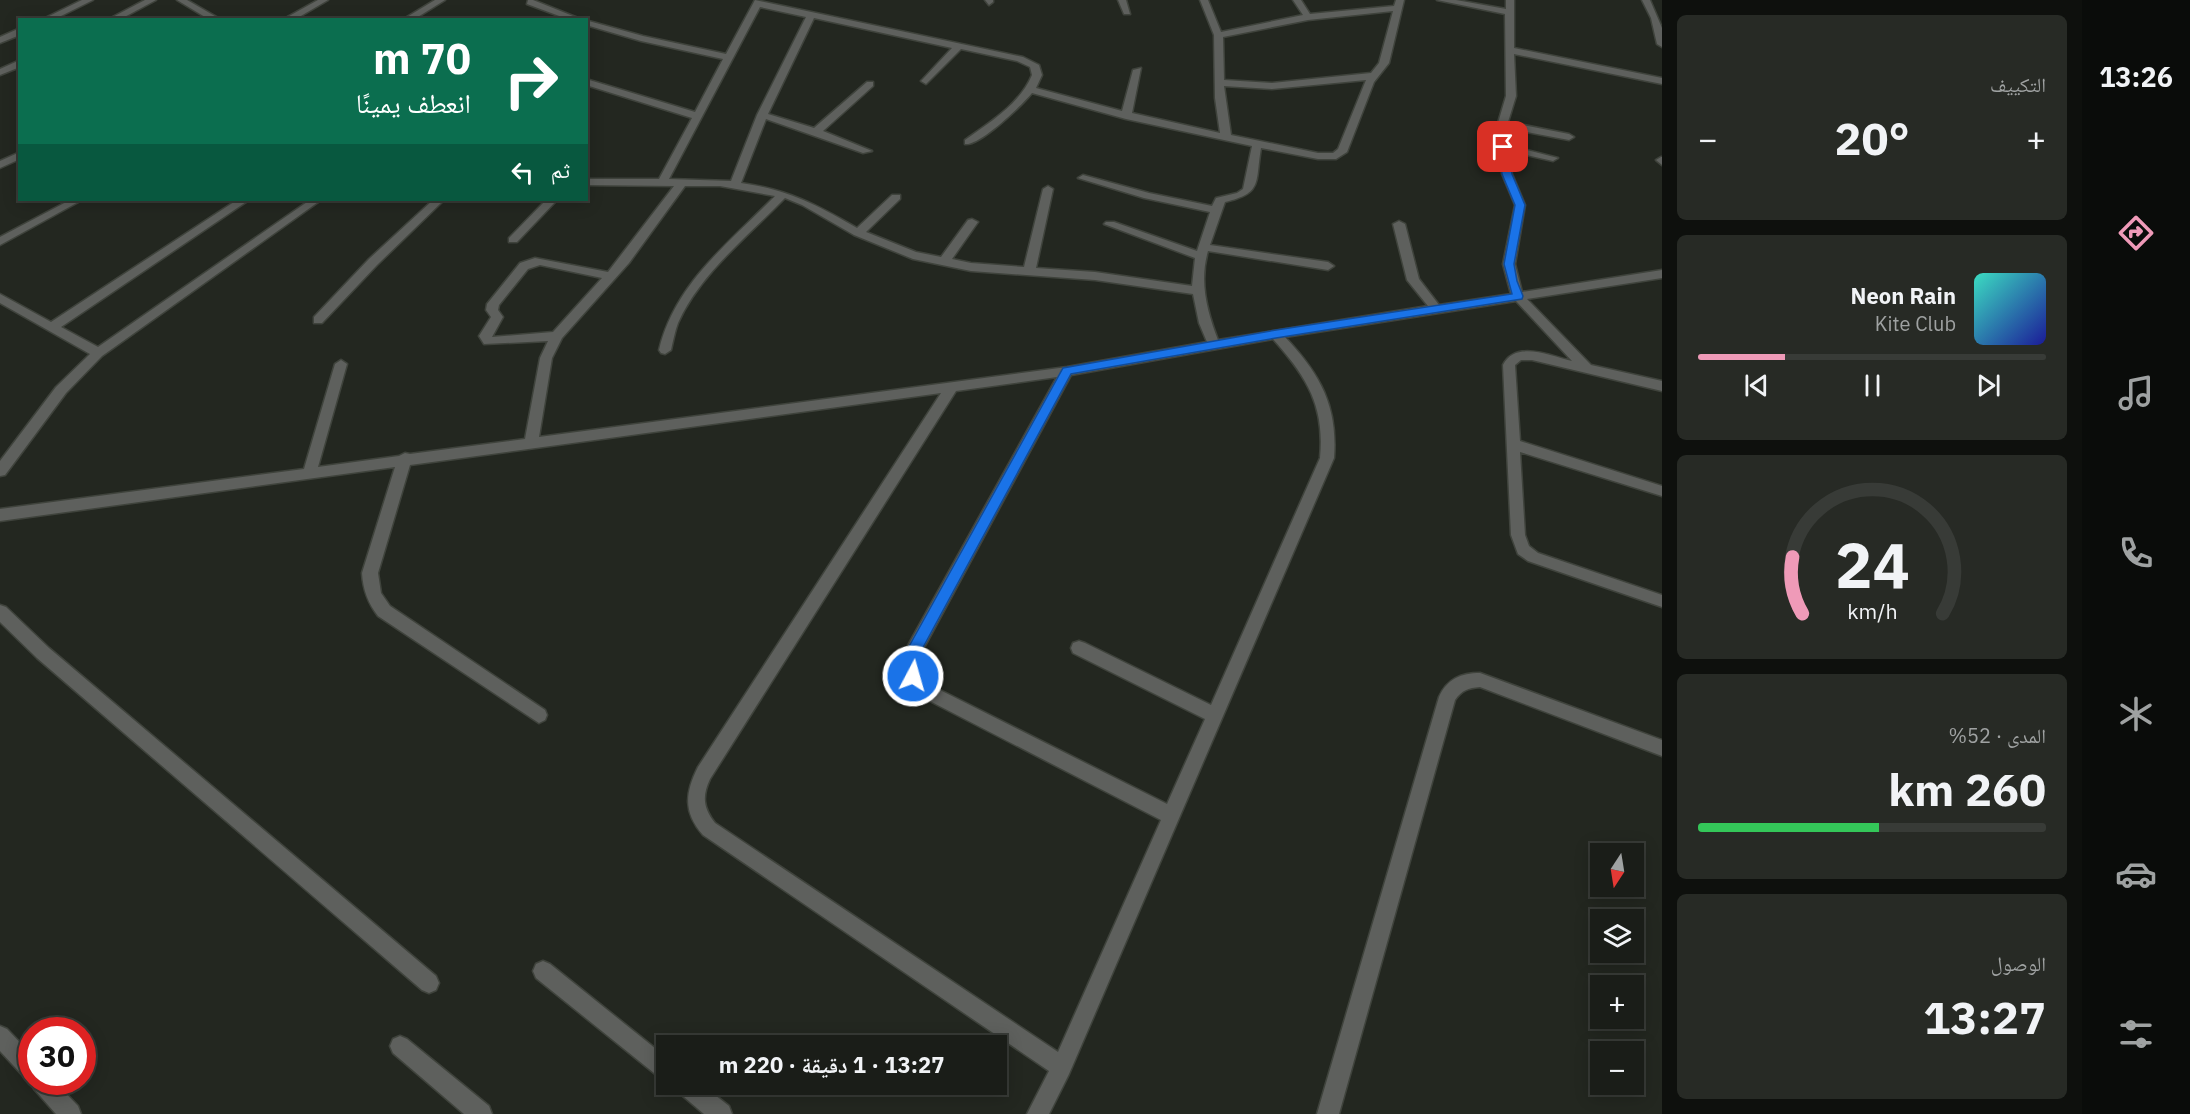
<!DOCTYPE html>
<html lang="ar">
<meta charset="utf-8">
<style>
body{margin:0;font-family:"IBM Plex Sans","Noto Naskh Arabic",sans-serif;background:#272a25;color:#f1f3f6;direction:rtl;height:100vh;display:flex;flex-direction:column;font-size:22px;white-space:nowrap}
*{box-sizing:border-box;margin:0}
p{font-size:20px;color:#9fa2a2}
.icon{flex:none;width:33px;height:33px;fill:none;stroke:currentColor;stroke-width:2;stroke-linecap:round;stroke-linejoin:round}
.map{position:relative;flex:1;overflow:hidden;direction:ltr}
.sheet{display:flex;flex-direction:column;gap:15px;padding:15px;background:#0e100d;width:420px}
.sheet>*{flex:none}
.guide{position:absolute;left:18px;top:18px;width:570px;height:183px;border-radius:0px;box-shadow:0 3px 15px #0003,0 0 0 2px #383b37;direction:rtl;background:#0b6e4f;color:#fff;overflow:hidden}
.needle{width:39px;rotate:192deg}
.controls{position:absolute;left:1590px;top:843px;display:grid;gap:12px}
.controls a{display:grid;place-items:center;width:54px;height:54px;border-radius:0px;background:#1a1d18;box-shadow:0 3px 15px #0003,0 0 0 2px #383b37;font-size:30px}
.speed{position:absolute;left:18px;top:1017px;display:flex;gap:12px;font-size:30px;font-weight:700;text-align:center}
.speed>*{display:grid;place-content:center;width:78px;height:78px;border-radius:50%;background:#1a1d18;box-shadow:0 3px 15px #0003,0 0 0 2px #383b37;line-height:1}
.speed .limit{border:9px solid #d22;background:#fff;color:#111}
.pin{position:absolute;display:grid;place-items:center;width:51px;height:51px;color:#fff;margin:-26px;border-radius:12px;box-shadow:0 3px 9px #0006}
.me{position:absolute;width:66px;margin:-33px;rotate:6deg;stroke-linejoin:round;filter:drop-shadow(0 0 4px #0008)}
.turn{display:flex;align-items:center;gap:21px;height:126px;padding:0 18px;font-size:27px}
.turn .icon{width:78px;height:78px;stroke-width:2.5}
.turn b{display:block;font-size:42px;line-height:51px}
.then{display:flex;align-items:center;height:57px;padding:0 18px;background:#0003;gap:12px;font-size:22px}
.big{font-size:45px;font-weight:800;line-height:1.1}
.sheet .widget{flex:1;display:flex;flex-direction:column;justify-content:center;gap:9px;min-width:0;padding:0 21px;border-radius:9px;background:#272a25}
.sheet .dial{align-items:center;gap:0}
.dial svg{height:156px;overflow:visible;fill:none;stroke:#383b37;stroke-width:7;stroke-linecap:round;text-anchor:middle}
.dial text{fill:#f1f3f6;stroke:none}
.song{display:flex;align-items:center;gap:18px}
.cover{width:72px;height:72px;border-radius:9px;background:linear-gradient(135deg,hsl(170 70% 55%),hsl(240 70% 35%))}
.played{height:6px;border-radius:3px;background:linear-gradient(90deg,#ef9ab8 25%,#383b37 25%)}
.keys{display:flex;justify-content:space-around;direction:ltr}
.heat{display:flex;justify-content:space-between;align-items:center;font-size:33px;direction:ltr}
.charge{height:9px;border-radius:4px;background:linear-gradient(90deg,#34c759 52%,#383b37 0)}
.trip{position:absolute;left:656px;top:1035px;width:351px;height:60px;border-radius:0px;background:#1a1d18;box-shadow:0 3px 15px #0003,0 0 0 2px #383b37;font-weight:800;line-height:60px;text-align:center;direction:rtl}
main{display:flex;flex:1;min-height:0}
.menu{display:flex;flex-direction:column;width:108px;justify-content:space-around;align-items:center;background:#0a0c0a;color:#9fa2a2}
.menu .icon{width:42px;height:42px}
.menu .active{color:#ef9ab8}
.menu b{font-size:27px;color:#f1f3f6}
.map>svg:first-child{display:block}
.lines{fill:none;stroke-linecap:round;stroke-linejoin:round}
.street-casing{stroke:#3f433c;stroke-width:3}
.street{fill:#5e605d;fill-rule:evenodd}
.route{fill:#1a73e8;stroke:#114b97;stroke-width:1.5}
</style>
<main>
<nav class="menu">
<b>13:26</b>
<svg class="icon active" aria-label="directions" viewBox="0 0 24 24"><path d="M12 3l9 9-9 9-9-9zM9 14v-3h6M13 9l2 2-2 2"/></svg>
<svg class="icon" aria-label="music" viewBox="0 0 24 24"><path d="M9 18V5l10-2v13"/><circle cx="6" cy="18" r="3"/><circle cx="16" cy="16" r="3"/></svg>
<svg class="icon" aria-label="phone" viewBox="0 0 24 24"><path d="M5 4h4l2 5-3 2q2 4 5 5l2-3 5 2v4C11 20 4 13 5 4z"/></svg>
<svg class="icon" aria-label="climate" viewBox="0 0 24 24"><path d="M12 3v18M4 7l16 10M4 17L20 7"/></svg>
<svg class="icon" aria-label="car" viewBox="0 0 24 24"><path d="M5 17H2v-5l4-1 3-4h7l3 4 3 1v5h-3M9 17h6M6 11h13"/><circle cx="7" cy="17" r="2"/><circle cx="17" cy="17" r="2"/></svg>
<svg class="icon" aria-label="filters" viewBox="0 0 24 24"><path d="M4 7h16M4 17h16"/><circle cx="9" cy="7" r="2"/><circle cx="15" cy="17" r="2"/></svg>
</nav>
<section class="sheet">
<div class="widget"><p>التكييف</p>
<div class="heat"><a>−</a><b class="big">20°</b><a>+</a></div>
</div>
<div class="widget">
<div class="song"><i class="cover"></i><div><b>Neon Rain</b><p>Kite Club</p></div></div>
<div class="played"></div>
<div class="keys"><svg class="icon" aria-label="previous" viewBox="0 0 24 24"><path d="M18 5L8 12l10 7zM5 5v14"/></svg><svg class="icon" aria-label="pause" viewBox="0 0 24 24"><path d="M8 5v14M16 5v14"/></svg><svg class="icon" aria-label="next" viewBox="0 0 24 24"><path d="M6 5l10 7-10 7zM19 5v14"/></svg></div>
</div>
<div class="widget dial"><svg viewBox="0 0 100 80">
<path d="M14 69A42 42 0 1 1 86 69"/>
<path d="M14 69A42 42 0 0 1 9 40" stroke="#ef9ab8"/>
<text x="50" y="56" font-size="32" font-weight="700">24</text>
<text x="50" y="72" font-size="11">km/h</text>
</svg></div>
<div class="widget"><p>المدى · 52%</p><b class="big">260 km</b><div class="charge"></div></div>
<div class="widget"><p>الوصول</p><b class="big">13:27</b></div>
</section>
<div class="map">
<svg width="1662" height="1114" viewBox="0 0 1662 1114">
<rect width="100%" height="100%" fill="#232720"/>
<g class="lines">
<defs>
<g id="street">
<path d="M82 0H93L53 20H41Z"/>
<path d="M145 0H156L119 20H107Z"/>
<path d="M177 0H187L220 19 210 20Z"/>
<path d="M318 0H328L294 20H282Z"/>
<path d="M435 0H445L413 20H402Z"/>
<path d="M528 0H533L583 20H570L527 4Z"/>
<path d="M755 0 1023 57 1039 65 1042 75 1036 88 1122 111 1133 70 1141 68 1132 113 1220 133 1215 98 1214 35 1200 0H1208L1221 32 1303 15 1293 0H1301L1310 14 1394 6 1396 0H1404L1389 63 1374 82 1347 152 1336 159H1318L1261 148C1255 183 1263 193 1225 202L1210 245 1328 262 1334 266 1328 270 1208 251C1199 282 1207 311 1218 340L1428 306 1407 280 1393 224 1399 221 1405 224 1419 279 1439 305 1511 294 1503 264 1515 205 1502 174 1495 133 1506 96 1505 14 1437 0H1456L1506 9V0H1514V48L1662 78V84L1514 54 1516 96 1508 122 1569 134 1574 137 1569 140 1506 128 1507 145 1558 158 1553 161 1508 151 1512 174 1525 205 1515 264 1522 292 1662 270V278L1527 299 1591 365 1662 381V391L1532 360H1521L1515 365 1520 441 1662 486V496L1520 452 1525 535 1529 546 1538 553 1662 595V607L1528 561 1518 554 1511 535 1503 365C1516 340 1550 356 1572 361L1516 301 1285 337C1320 374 1338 406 1334 458L1069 1074 1049 1114H1027L1049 1071 703 835C683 812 685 793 698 767L941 393 410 465 378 573 381 593 390 606 545 710 547 715 545 720 539 723 378 616C368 603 363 590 362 573L395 467 0 521V509L304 469 335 364 341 360 347 364 318 467 399 456 405 453 410 454 525 439 540 358 548 341 484 344 479 336 491 317 486 310 487 304 520 263 535 258 608 272 674 186 586 185V179H659L692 118 586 85V79L695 112 723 59 641 41 586 25 585 20 643 36 726 54ZM760 7 806 17 757 115 731 181 669 179ZM1393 11 1379 63 1371 73 1272 83 1224 80 1223 37 1308 20ZM814 18 952 48 923 79 921 81 926 84 961 49 1017 61 1030 67 1032 75C1020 104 990 122 965 140V144C980 146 1022 105 1032 93L1126 119 1252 146 1243 189 1237 193 1216 198 1212 206 1149 193 1083 175 1078 178 1144 198 1210 212 1197 251 1114 222H1106L1104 224 1195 258 1192 286 1095 272 1036 268 1053 189 1048 186 1043 189 1024 267 971 263 952 259 978 222 972 219 968 220 941 257 916 252 866 232 900 199V195H892L857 228C815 204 789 190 741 183L766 119 863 153 872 151 823 131 873 86V82H867L814 128 768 114ZM1366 80 1338 149 1333 153H1318L1231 135 1224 86 1272 89ZM685 186H720L775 196C729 243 675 283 659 350L661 353 665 354 671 350C673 341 675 331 678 323 699 275 749 235 785 198L802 205 854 235 913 259 971 271 1095 280 1193 294 1199 323 1207 342 1067 367 539 437 552 358 562 338 629 263ZM540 265 602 278 553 332 492 337 503 317 498 310 499 305 528 269ZM1273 339C1307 377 1325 406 1320 458L1211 705 1085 643 1079 641 1073 643 1071 648 1073 653 1205 719 1167 804 936 688C924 678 919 670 920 655L1071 375ZM1057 377 906 649C898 667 910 687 924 698L1161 820 1058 1052 715 823C703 808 702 796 710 779L956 391Z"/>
<path d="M985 0H993V2L989 5Z"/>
<path d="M1118 0H1126L1130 14H1124Z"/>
<path d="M1642 0H1650L1662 28V47L1657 44 1651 18Z"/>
<path d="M20 28V35L0 43V37Z"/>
<path d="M20 60V67L0 75V69Z"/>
<path d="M20 152V159L0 168V161Z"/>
<path d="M1661 157H1662V165L1656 160Z"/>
<path d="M70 200H82L0 245V237Z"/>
<path d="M237 200H249L61 327 98 347 310 200H321L102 356 66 393 5 475 0 476V461L56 387 90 354 0 303V294L51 322Z"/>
<path d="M433 200H444L377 265 322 323H314V317L369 259Z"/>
<path d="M546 200H557L517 242H509V238Z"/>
<path d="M0 605 6 607 49 648 436 976 439 983 436 990 429 993 422 990 37 658 0 622Z"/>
<path d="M1480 673 1662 740V756L1480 687C1468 688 1462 690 1455 700L1339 1114H1317L1439 697C1447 679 1461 673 1480 673Z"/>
<path d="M543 961 550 964 666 1057V1080L659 1077 536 978 533 971 536 964Z"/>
<path d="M0 1026 7 1029 32 1055V1082H55L78 1106 81 1114H56L34 1089 31 1081 25 1078 0 1051Z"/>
<path d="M400 1036 407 1039 489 1106 492 1114H464L393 1053 390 1046 393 1039Z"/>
<path d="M674 1084H701L729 1106 732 1114H704L677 1091Z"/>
</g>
</defs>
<!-- street casing -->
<use href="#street" class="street-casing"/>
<!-- street -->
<use href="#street" class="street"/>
</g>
<!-- route -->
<path class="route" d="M1503 144 1508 147 1512 174 1525 205 1514 264 1517 281 1523 296 1522 299 1276 338 1071 374 919 655 920 676 918 680 913 682 907 680 905 654 907 650 1063 368 1276 330 1512 294 1504 264 1515 205 1502 174 1499 147Z"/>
</svg>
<div class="controls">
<a><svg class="needle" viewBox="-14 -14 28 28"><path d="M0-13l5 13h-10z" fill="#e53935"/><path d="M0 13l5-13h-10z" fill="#9fa2a2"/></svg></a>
<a><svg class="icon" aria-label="layers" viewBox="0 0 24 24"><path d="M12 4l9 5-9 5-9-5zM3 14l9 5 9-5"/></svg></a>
<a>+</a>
<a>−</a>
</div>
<div class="speed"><div class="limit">30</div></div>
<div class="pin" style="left:1503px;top:147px;background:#d93025"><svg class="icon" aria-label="arrive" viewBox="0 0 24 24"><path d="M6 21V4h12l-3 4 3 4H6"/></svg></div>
<svg class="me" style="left:913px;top:676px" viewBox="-20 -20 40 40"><circle r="17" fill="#1a73e8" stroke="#fff" stroke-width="3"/><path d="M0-11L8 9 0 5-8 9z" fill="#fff"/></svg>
<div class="trip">13:27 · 1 دقيقة · 220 m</div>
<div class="guide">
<div class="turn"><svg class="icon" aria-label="right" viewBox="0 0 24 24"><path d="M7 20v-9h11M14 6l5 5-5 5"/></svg><div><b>70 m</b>انعطف يمينًا</div></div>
<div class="then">ثم<svg class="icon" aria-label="left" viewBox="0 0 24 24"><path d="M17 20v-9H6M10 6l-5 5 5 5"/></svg></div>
</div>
</div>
</main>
